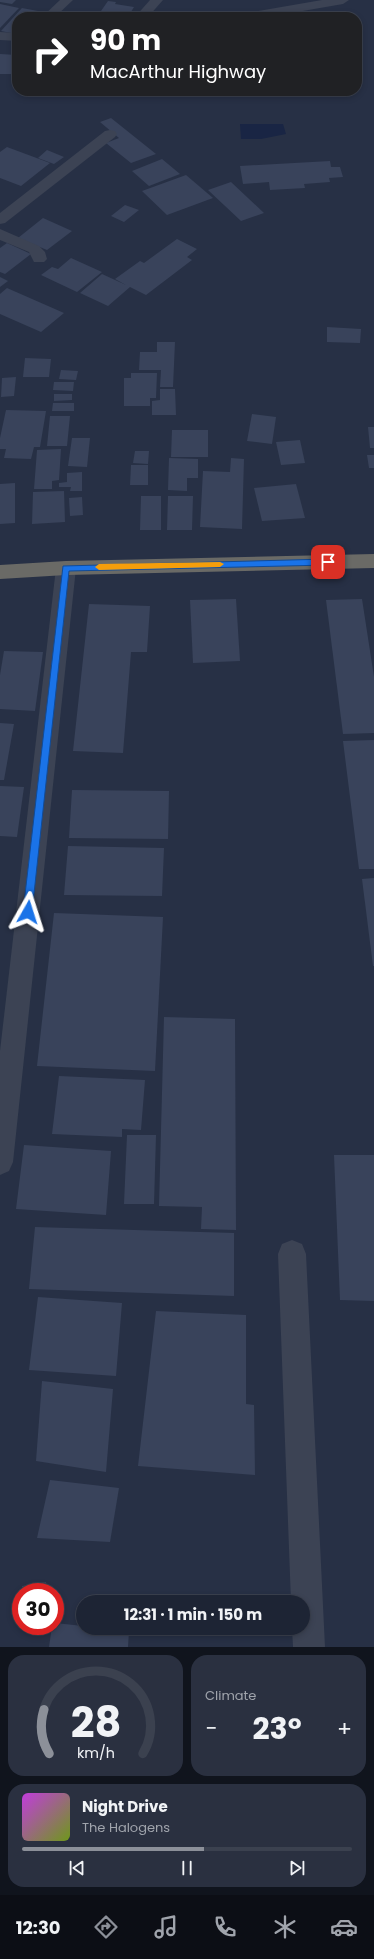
<!DOCTYPE html>
<meta charset="utf-8">
<style>
body{margin:0;font-family:Poppins,sans-serif;background:#2a3040;color:#f1f3f6;height:100vh;display:flex;flex-direction:column;font-size:15px;white-space:nowrap}
*{box-sizing:border-box;margin:0}
p{font-size:13px;color:#a0a4ac}
.icon{flex:none;width:22px;height:22px;fill:none;stroke:currentColor;stroke-width:2;stroke-linecap:round;stroke-linejoin:round}
.map{position:relative;height:1647px;overflow:hidden}
.sheet{display:flex;flex-direction:column;gap:8px;padding:8px;background:#10141d;flex:1}
.sheet>*{flex:none}
.hud{position:absolute;left:12px;top:12px;width:350px;height:84px;border-radius:16px;box-shadow:0 2px 6px #0003,0 0 0 1px #3b414f;background:#202124;color:#fff;overflow:hidden}
.speed{position:absolute;left:12px;top:1583px;display:flex;gap:8px;font-size:20px;font-weight:700;text-align:center}
.speed>*{display:grid;place-content:center;width:52px;height:52px;border-radius:50%;background:#1d2434;box-shadow:0 2px 6px #0003,0 0 0 1px #3b414f;line-height:1}
.speed .limit{border:6px solid #d22;background:#fff;color:#111}
.pin{position:absolute;display:grid;place-items:center;width:34px;height:34px;color:#fff;margin:-17px;border-radius:8px;box-shadow:0 2px 6px #0006}
.me{position:absolute;width:44px;margin:-22px;rotate:6deg;stroke-linejoin:round;filter:drop-shadow(0 0 3px #0008)}
.turn{display:flex;align-items:center;gap:14px;height:84px;padding:0 12px;font-size:18px}
.turn .icon{width:52px;height:52px;stroke-width:2.5}
.turn b{display:block;font-size:28px;line-height:34px}
.big{font-size:30px;font-weight:700;line-height:1.1}
.sheet .card{flex:1;display:flex;flex-direction:column;justify-content:center;gap:6px;min-width:0;padding:0 14px;border-radius:16px;background:#2a3040}
.sheet .dial{align-items:center;gap:0}
.dial svg{height:104px;overflow:visible;fill:none;stroke:#3b414f;stroke-width:7;stroke-linecap:round;text-anchor:middle}
.dial text{fill:#f1f3f6;stroke:none}
.song{display:flex;align-items:center;gap:12px}
.cover{width:48px;height:48px;border-radius:6px;background:linear-gradient(135deg,hsl(290 70% 55%),hsl(80 70% 35%))}
.played{height:4px;border-radius:2px;background:linear-gradient(90deg,#8c9099 55%,#3b414f 55%)}
.keys{display:flex;justify-content:space-around;direction:ltr}
.heat{display:flex;justify-content:space-between;align-items:center;font-size:22px;direction:ltr}
.sheet .tiles{flex:1;display:grid;gap:8px;grid-template-columns:1fr 1fr}
.card:last-child{grid-column:span 2}
.trip{position:absolute;left:76px;top:1595px;width:234px;height:40px;border-radius:20px;background:#1d2434;box-shadow:0 2px 6px #0003,0 0 0 1px #3b414f;font-weight:700;line-height:40px;text-align:center}
.menu{display:flex;height:64px;justify-content:space-around;align-items:center;background:#0c0e15;color:#a0a4ac}
.menu .icon{width:28px;height:28px}
.menu .current{color:#8c9099}
.menu b{font-size:18px;color:#f1f3f6}
.map>svg:first-child{display:block}
.water{fill:#192544}
.building{fill:#39435b}
.lines{fill:none;stroke-linecap:round;stroke-linejoin:round}
.minor{fill:#3c4354;fill-rule:evenodd}
.trunk{fill:#6a6a66;fill-rule:evenodd}
.route{fill:#1a73e8;stroke:#114b97}
.slow{fill:#f59e0b}
</style>
<div class="map">
<svg width="374" height="1647" viewBox="0 0 374 1647">
<rect width="100%" height="100%" fill="#273045"/>
<!-- water -->
<path class="water" d="M240 124H283L286 134 261 139H241Z"/>
<!-- building -->
<g class="building">
<path d="M0 0H16L12 4 0 2Z"/>
<path d="M108 1 116 2 115 4 134 7 129 15 101 11Z"/>
<path d="M0 4 19 8 0 28Z"/>
<path d="M22 8 38 11 32 17H17L16 34 1 31Z"/>
<path d="M0 54 17 55V74H0Z"/>
<path d="M70 91H89L74 96Z"/>
<path d="M111 118 156 154 131 163 106 143 119 138 100 122Z"/>
<path d="M7 147 50 163 21 186 0 178V152Z"/>
<path d="M47 150 64 157 54 164 38 158Z"/>
<path d="M162 159 180 174 149 186 132 171Z"/>
<path d="M330 161 331 167H340L343 177 329 178 330 182 304 184 305 188 270 190 269 182 243 184 240 166Z"/>
<path d="M186 175 213 198 167 215 142 191Z"/>
<path d="M231 182 264 213 241 221 208 190Z"/>
<path d="M125 205 139 210 124 222 111 216Z"/>
<path d="M43 218 72 231 47 250 18 238Z"/>
<path d="M177 239 197 249 187 257 192 260 146 295 130 287 108 306 80 293 102 274 126 285 115 279 140 261 144 263Z"/>
<path d="M7 243 31 254 5 274 0 272V248Z"/>
<path d="M71 258 102 272 77 292 41 275 52 267 58 269Z"/>
<path d="M0 277 8 281 0 287Z"/>
<path d="M7 288 64 313 41 332 0 314V294Z"/>
<path d="M327 327 361 329 360 343 327 342Z"/>
<path d="M157 342H175L173 387H160L161 370H139L140 352H157Z"/>
<path d="M25 358 51 359 49 377H23Z"/>
<path d="M61 370 78 371 76 380 59 379Z"/>
<path d="M131 373H157L156 398H150V406H124V378H131Z"/>
<path d="M16 377 14 396 1 397 2 378Z"/>
<path d="M54 382H74L73 391 53 390Z"/>
<path d="M160 389H175L176 415H152V401L160 400Z"/>
<path d="M54 394H72V400L54 401Z"/>
<path d="M53 403H74V411H52Z"/>
<path d="M6 410 46 411 40 447H34L31 459 4 458 6 449H0V438Z"/>
<path d="M252 414 276 417 272 444 247 441Z"/>
<path d="M50 416H70L67 446H47Z"/>
<path d="M368 427H374V448H370Z"/>
<path d="M172 430H208V457H171Z"/>
<path d="M72 438H90L87 467 68 466Z"/>
<path d="M300 440 305 463 281 465 276 442Z"/>
<path d="M61 449 59 480 52 481V489H34L37 450Z"/>
<path d="M135 451H149L148 464 133 463Z"/>
<path d="M367 455H374V468H369Z"/>
<path d="M169 458 198 459V478H187V491L168 490Z"/>
<path d="M231 458 244 459 242 529 200 527 203 471 230 472Z"/>
<path d="M131 465H148V485H130Z"/>
<path d="M82 472V491H70L71 487H59V483L67 482V473Z"/>
<path d="M15 483V523L0 524V484Z"/>
<path d="M296 484 305 518 262 521 254 488Z"/>
<path d="M64 491 65 522 32 524 33 492Z"/>
<path d="M141 496H161V530H140Z"/>
<path d="M168 496H193L192 530H167Z"/>
<path d="M82 497 83 515 70 516 69 498Z"/>
<path d="M236 599 240 661 193 663 190 600Z"/>
<path d="M362 599 374 677V733L343 734 326 600Z"/>
<path d="M89 604 150 606 147 652H131L123 753 73 751Z"/>
<path d="M4 651 43 652 35 711 0 709V675Z"/>
<path d="M0 723 14 724 4 780H0Z"/>
<path d="M374 740V869H359L343 741Z"/>
<path d="M0 786 24 787 17 837 0 836Z"/>
<path d="M72 790 169 791 168 839 69 838Z"/>
<path d="M68 846 164 848 162 896 64 895Z"/>
<path d="M374 878V966H373L362 879Z"/>
<path d="M54 913 163 917 155 1071 37 1066Z"/>
<path d="M164 1017 235 1019 236 1230 201 1229 202 1207 159 1206Z"/>
<path d="M59 1076 145 1080 141 1130 122 1129V1137L52 1134Z"/>
<path d="M127 1135H156L154 1204H124Z"/>
<path d="M24 1145 111 1151 106 1215 16 1209Z"/>
<path d="M334 1155H374V1301L340 1300Z"/>
<path d="M35 1227 234 1233V1296L29 1289Z"/>
<path d="M38 1297 122 1303 116 1376 29 1370Z"/>
<path d="M156 1311 246 1315V1404L254 1405 255 1475 138 1466Z"/>
<path d="M42 1381 113 1389 106 1472 36 1461Z"/>
<path d="M50 1480 119 1488 110 1542 37 1538Z"/>
<path d="M46 1582 47 1592H22V1586Z"/>
<path d="M55 1623 83 1626V1628L129 1631 128 1647H49L52 1626H55Z"/>
</g>
<g class="lines">
<!-- minor -->
<g class="minor">
<path d="M60 0H73L55 17H42Z"/>
<path d="M150 0H163L148 17H135Z"/>
<path d="M322 0H349L343 4 268 17H241L247 13Z"/>
<path d="M0 32 17 33V41L0 40Z"/>
<path d="M110 130 115 131 117 134 115 137 5 223 0 224V213L105 131Z"/>
<path d="M0 229 39 246 45 252 47 259 44 262H34L29 252 0 240Z"/>
<path d="M66 561 73 563 76 568 13 1162 9 1171 0 1175V1051L56 568 59 563Z"/>
<path d="M292 1240 302 1244 306 1254 325 1647H293L292 1628H303V1602H291L278 1254 282 1244Z"/>
</g>
<!-- trunk -->
<path class="trunk" d="M374 554V568L66 575 0 579V565L66 561Z"/>
</g>
<!-- route -->
<path class="route" d="M328 559 332 562 328 565 69 571 32 912 28 916 24 915 23 912 63 566Z"/>
<!-- slow -->
<path class="slow" d="M220 562 224 564 220 567 99 570 95 567 99 564Z"/>
</svg>
<div class="speed"><div class="limit">30</div></div>
<div class="pin" style="left:328px;top:562px;background:#d93025"><svg class="icon" aria-label="arrive" viewBox="0 0 24 24"><path d="M6 21V4h12l-3 4 3 4H6"/></svg></div>
<svg class="me" style="left:28px;top:912px" viewBox="-20 -20 40 40"><path d="M0-17L14 15 0 8-14 15z" fill="#1a73e8" stroke="#fff" stroke-width="4"/></svg>
<div class="trip">12:31 · 1 min · 150 m</div>
<div class="hud">
<div class="turn"><svg class="icon" aria-label="right" viewBox="0 0 24 24"><path d="M7 20v-9h11M14 6l5 5-5 5"/></svg><div><b>90 m</b>MacArthur Highway</div></div>
</div>
</div>
<section class="sheet">
<div class="tiles">
<div class="card dial"><svg viewBox="0 0 100 80">
<path d="M14 69A42 42 0 1 1 86 69"/>
<path d="M14 69A42 42 0 0 1 10 35" stroke="#8c9099"/>
<text x="50" y="56" font-size="32" font-weight="700">28</text>
<text x="50" y="72" font-size="11">km/h</text>
</svg></div>
<div class="card"><p>Climate</p>
<div class="heat"><a>−</a><b class="big">23°</b><a>+</a></div>
</div>
<div class="card">
<div class="song"><i class="cover"></i><div><b>Night Drive</b><p>The Halogens</p></div></div>
<div class="played"></div>
<div class="keys"><svg class="icon" aria-label="previous" viewBox="0 0 24 24"><path d="M18 5L8 12l10 7zM5 5v14"/></svg><svg class="icon" aria-label="pause" viewBox="0 0 24 24"><path d="M8 5v14M16 5v14"/></svg><svg class="icon" aria-label="next" viewBox="0 0 24 24"><path d="M6 5l10 7-10 7zM19 5v14"/></svg></div>
</div>
</div>
</section>
<nav class="menu">
<b>12:30</b>
<svg class="icon current" aria-label="directions" viewBox="0 0 24 24"><path d="M12 3l9 9-9 9-9-9zM9 14v-3h6M13 9l2 2-2 2"/></svg>
<svg class="icon" aria-label="music" viewBox="0 0 24 24"><path d="M9 18V5l10-2v13"/><circle cx="6" cy="18" r="3"/><circle cx="16" cy="16" r="3"/></svg>
<svg class="icon" aria-label="phone" viewBox="0 0 24 24"><path d="M5 4h4l2 5-3 2q2 4 5 5l2-3 5 2v4C11 20 4 13 5 4z"/></svg>
<svg class="icon" aria-label="climate" viewBox="0 0 24 24"><path d="M12 3v18M4 7l16 10M4 17L20 7"/></svg>
<svg class="icon" aria-label="car" viewBox="0 0 24 24"><path d="M5 17H2v-5l4-1 3-4h7l3 4 3 1v5h-3M9 17h6M6 11h13"/><circle cx="7" cy="17" r="2"/><circle cx="17" cy="17" r="2"/></svg>
</nav>
